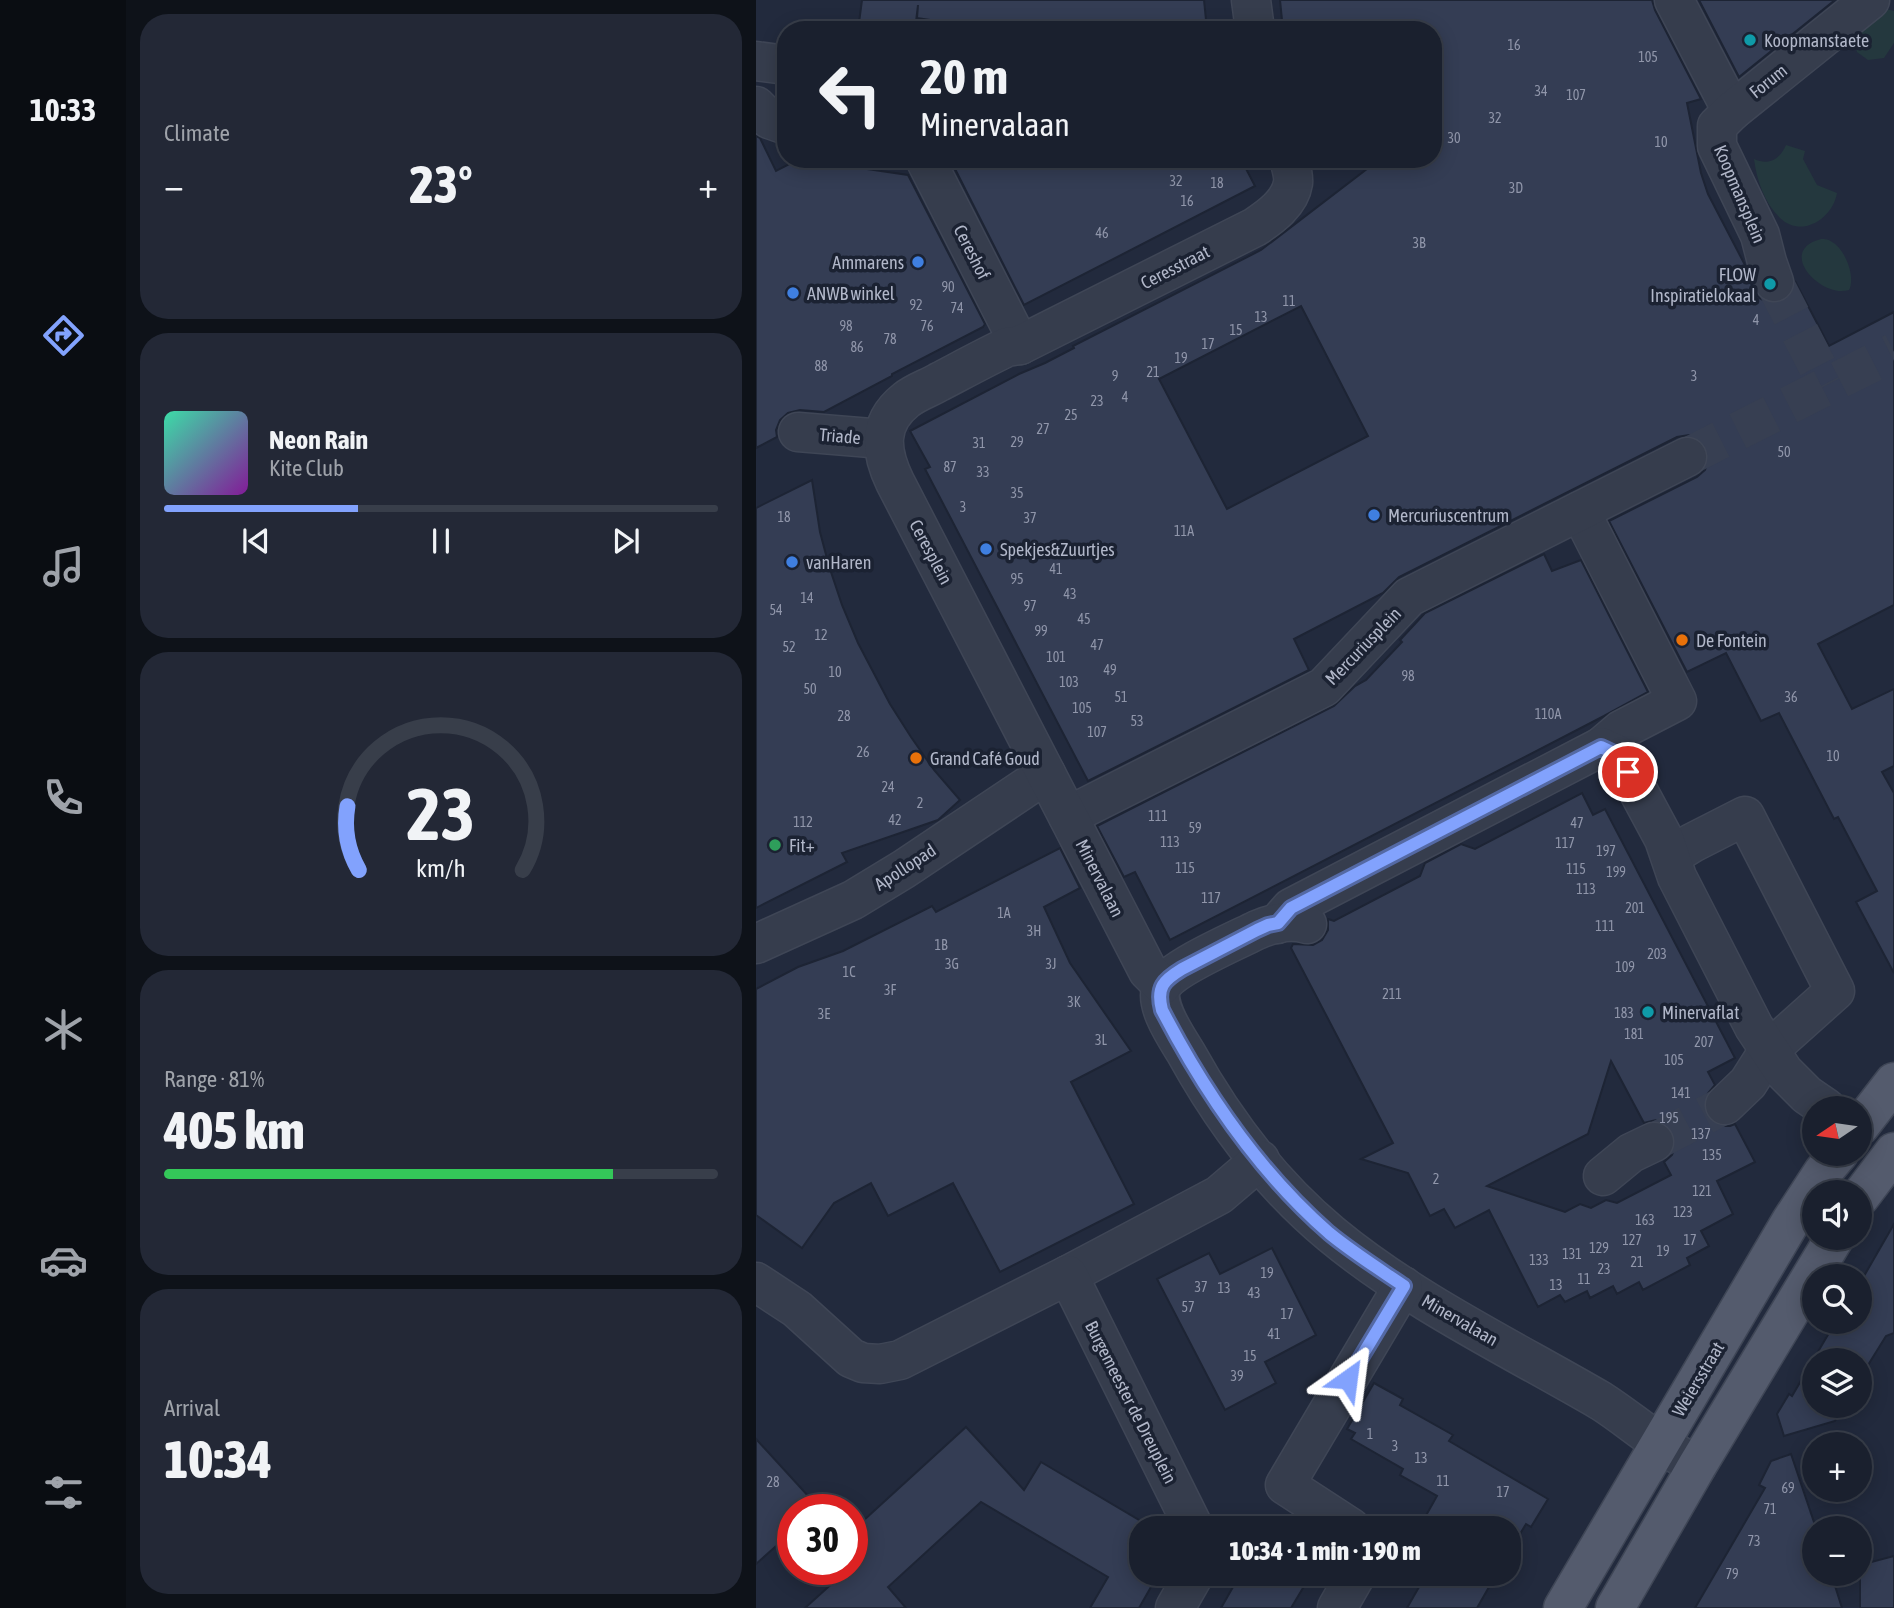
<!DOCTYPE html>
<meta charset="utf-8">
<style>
body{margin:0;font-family:"Asap Condensed",sans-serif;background:#232836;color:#f1f3f6;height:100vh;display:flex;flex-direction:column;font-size:26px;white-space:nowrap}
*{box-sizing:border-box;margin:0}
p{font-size:23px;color:#9fa3aa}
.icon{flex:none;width:38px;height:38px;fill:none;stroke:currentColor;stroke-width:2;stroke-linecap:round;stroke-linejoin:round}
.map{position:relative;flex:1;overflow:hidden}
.side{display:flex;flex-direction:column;gap:14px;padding:14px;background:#0e1219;width:630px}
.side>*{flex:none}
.hud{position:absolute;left:21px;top:21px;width:665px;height:147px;border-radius:28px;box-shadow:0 4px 18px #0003,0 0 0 2px #383e4a;background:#1a202e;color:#f1f3f6;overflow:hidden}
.needle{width:46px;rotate:257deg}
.controls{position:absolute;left:1046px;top:1096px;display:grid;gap:14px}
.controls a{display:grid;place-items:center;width:70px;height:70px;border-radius:50%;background:#1a202e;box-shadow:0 4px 18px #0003,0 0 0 2px #383e4a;font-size:35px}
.speed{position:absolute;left:21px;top:1494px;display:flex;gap:14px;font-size:35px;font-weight:700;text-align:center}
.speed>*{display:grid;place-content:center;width:91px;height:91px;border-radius:50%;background:#1a202e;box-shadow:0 4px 18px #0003,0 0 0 2px #383e4a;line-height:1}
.speed .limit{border:10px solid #d22;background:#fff;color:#111}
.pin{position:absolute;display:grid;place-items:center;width:60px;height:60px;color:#fff;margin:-30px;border:4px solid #fff;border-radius:50%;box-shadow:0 2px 7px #0007}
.me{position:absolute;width:77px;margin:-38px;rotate:31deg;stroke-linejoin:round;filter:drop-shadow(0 0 5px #0008)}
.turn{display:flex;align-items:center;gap:24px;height:147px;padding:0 28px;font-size:32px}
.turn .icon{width:91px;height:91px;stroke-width:2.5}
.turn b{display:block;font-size:49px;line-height:60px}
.big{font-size:52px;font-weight:800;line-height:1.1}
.side .tile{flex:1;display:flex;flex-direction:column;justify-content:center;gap:10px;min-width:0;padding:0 24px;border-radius:28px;background:#232836}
.side .dial{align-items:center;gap:0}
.dial svg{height:182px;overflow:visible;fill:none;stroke:#383e4a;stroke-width:7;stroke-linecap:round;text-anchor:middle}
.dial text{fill:#f1f3f6;stroke:none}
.song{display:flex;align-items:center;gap:21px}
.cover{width:84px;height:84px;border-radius:10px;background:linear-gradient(135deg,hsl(160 70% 55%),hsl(290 70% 35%))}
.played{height:7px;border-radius:4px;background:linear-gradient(90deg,#82a2fd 35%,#383e4a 35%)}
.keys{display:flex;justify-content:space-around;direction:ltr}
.heat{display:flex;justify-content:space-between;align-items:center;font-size:38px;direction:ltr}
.charge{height:10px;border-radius:5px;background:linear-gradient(90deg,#34c759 81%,#383e4a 0)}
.trip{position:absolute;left:373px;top:1516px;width:392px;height:70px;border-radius:28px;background:#1a202e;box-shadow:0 4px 18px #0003,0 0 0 2px #383e4a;font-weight:800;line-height:70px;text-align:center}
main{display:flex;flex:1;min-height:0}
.tabs{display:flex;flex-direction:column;width:126px;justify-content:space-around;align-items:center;background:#0a0d12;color:#9fa3aa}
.tabs .icon{width:49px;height:49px}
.tabs .active{color:#82a2fd}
.tabs b{font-size:32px;color:#f1f3f6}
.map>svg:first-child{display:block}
.green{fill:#24383e}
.building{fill:#343d54;stroke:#1d2434;stroke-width:2;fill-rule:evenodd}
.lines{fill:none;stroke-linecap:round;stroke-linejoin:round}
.minor-tunnel{stroke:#373f52;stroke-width:38;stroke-dasharray:38 19;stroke-linecap:butt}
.minor-casing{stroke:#3f4656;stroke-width:41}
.major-casing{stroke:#3f4656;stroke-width:41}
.minor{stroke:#363d4d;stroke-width:38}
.major{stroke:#545b6d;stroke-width:38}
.route-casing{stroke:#5469a4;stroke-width:18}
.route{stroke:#82a2fd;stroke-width:12}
.culture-dot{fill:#0f9aa8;stroke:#1b2232;stroke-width:2.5}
.shop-dot{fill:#3f7fe0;stroke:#1b2232;stroke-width:2.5}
.food-dot{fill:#e8710a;stroke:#1b2232;stroke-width:2.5}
.leisure-dot{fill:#2e9e5b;stroke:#1b2232;stroke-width:2.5}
.labels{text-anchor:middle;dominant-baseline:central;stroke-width:7;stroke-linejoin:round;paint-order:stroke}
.number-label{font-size:14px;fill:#9096aa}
.poi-label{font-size:18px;fill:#b1b7c9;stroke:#1b2232;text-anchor:start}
.street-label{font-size:18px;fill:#b1b7c9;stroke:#1b2232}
</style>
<main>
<nav class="tabs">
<b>10:33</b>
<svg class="icon active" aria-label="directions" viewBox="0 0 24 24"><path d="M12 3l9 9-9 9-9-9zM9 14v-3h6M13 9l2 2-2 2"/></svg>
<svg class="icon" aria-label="music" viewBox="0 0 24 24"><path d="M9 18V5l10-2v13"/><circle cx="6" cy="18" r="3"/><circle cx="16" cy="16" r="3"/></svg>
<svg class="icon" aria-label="phone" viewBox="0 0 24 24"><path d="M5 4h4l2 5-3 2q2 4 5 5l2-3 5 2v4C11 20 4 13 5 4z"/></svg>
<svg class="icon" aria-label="climate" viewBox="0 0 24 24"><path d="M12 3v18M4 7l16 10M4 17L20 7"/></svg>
<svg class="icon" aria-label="car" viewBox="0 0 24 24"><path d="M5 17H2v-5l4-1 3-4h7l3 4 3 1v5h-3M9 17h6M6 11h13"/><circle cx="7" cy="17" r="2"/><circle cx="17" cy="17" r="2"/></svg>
<svg class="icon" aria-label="filters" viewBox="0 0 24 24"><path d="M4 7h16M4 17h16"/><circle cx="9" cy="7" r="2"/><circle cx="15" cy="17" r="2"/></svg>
</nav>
<section class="side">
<div class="tile"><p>Climate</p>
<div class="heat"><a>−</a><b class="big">23°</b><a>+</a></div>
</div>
<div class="tile">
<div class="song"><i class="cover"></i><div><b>Neon Rain</b><p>Kite Club</p></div></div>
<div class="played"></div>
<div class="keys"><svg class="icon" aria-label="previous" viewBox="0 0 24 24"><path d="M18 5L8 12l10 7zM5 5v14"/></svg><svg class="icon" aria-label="pause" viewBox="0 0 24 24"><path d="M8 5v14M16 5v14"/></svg><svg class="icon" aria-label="next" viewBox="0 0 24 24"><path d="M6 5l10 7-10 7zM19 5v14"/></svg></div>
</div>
<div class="tile dial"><svg viewBox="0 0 100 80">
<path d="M14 69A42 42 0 1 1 86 69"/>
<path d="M14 69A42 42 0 0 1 9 41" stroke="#82a2fd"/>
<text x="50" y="56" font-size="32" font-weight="700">23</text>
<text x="50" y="72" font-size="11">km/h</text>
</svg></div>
<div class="tile"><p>Range · 81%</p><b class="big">405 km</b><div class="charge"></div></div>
<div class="tile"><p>Arrival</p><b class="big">10:34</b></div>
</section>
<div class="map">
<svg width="1138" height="1608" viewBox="0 0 1138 1608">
<rect width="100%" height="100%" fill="#222a3d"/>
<!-- green -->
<g class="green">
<path d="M1130 9 1138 11V43L1128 58 1112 60 1101 52 1097 37Z"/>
<path d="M1030 145 1049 151 1047 159 1061 185 1081 193C1077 218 1046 239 1024 218 1008 202 1001 181 998 159 1013 166 1024 159 1030 145Z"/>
<path d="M1065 239C1069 239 1072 239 1076 242 1089 249 1100 277 1093 290 1066 299 1019 251 1065 239Z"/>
</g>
<!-- building -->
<g class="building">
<path d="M106 0H448L451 30H227V28L161 18 162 5 159 30H102Z"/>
<path d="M524 0H896L899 10 945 99 931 103 945 173 952 194 990 267 997 289 1003 298 1015 304 1026 302 1035 296 1039 287V281L1073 346 1138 312V605L1062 644 1096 709 1138 689V766L1126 772 1138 793V973L1100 902 1121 891 1082 817 1078 819 1023 713 1005 721 970 653 931 672 853 521 941 477 949 470 953 459 951 448 944 439 933 435 921 437 643 577 627 593 538 639 553 670 332 781 169 469 174 467 154 431 263 374 289 363 318 348 317 346 505 250 624 159H677V30H527ZM545 306 612 436 471 509 403 379Z"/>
<path d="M943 0H1079L983 77Z"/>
<path d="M0 136 4 138 20 171 43 159 152 175 229 324 227 327 136 374V376L68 412 44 410 32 413 24 420 20 430 21 437 0 448Z"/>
<path d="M194 159H485L499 186 268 305Z"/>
<path d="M56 480 64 532 73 566 86 605 102 643 134 704 155 737 178 770 204 800 182 820 86 853 91 862 0 908V508Z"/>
<path d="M788 554 796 571 825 560 892 692 848 716 414 940 379 872 368 877 341 826 578 706 599 686 610 680 646 642 644 640 669 613Z"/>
<path d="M826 793 837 815 849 809 979 1058 952 1072 959 1085 948 1098V1110L953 1120 962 1126H974L979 1124 999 1162 961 1181 977 1214 945 1231 953 1246 931 1258 934 1265 887 1290 883 1282 861 1294 857 1286 834 1298 831 1291 809 1302 804 1295 782 1307 733 1210 699 1228 688 1209 674 1216 652 1173 605 1159 637 1143 535 948 537 944 557 945 566 940 572 930V919L578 921 664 876 669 863 705 844 719 849ZM855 1061 888 1123 900 1120 911 1124 917 1132 920 1144 916 1155 908 1162 915 1175 861 1203 850 1200 835 1208 824 1204 809 1212 731 1186 832 1134Z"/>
<path d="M304 848 324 888 288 907 314 963 375 1051 315 1082 378 1204 244 1272 197 1183 132 1216 115 1183 78 1203 46 1248 0 1215V989L42 967 87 951 176 906 180 912Z"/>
<path d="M1138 1224V1333L1130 1336 1104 1378V1360H1059V1405H1089L1079 1421 1028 1436 1021 1414 1033 1394 1036 1396 1080 1321H1104V1283Z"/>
<path d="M516 1248 560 1335 509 1362 520 1383 469 1410 401 1279 453 1253 464 1274Z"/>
<path d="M618 1383 647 1399 644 1405 697 1435 693 1441 792 1499 775 1527 770 1524 752 1554V1528H663L681 1496 644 1475 647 1469 595 1439 599 1433 591 1429Z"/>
<path d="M210 1427 268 1490 285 1462 388 1523 386 1527 388 1528H385V1573H403L383 1608H334L352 1577 225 1502 132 1587 150 1608H49L91 1570H96V1565L110 1553 96 1538V1531Z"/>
<path d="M0 1439 65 1510H37V1531L0 1564Z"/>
<path d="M1035 1454 1060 1528 1059 1573H1075L1086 1608H939L1009 1488 1003 1485 1015 1461Z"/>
<path d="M1138 1556V1608H1104V1565Z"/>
<path d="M485 1573H556L535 1608H465Z"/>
<path d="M671 1573H741L721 1608H651Z"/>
</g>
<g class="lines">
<!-- minor-tunnel -->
<g class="minor-tunnel">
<path d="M1018 282 1071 385"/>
<path d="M931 457 1138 352"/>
<path d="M898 1142 969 1105"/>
</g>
<defs>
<g id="minor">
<path d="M495 0 499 30"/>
<path d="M918 0 976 111"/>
<path d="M0 61 30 65"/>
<path d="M0 106 13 119 30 125"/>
<path d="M169 159 264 345"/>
<path d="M1018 282 1011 262 1004 235 961 146V126L976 111 1114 0"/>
<path d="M42 432 127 439"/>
<path d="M824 511 921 701 865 730 845 747"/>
<path d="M312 816 568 687 653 597 931 457"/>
<path d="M915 856 936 843 989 816 1079 991 1013 1050 992 1083 969 1105"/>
<path d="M521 924 535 908 845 747 862 755 872 772 908 839 921 877 998 1027 1028 1072 1051 1095 1070 1108"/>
<path d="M551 924C535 919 517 923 501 930 481 940 416 968 406 986 397 1004 421 1038 430 1053 467 1120 516 1185 575 1234 656 1301 754 1348 845 1401 864 1413 882 1428 901 1441 914 1451 928 1458 941 1466"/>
<path d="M0 944 97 900 148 869 290 774"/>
<path d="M406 985 392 971 139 482C124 451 121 423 150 400 160 392 173 388 183 382 206 370 228 358 251 347L264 345 499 227C514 217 534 203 537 183 538 176 535 166 533 159"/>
<path d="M847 1176 875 1153 898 1142"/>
<path d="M312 1275 463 1195 504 1160"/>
<path d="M0 1282 41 1309 95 1358 107 1363 124 1364 144 1360 312 1275 438 1528"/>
<path d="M595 1528 529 1485 647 1286"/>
<path d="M419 1608 439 1573"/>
<path d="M581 1608 601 1573"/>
</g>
<g id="major">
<path d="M1104 1126 1138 1082"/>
<path d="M1104 1197 1138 1152"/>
<path d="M807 1608 1035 1221 1067 1172 1083 1153"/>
<path d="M859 1608 941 1466 1079 1237"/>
</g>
</defs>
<!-- minor casing -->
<use href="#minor" class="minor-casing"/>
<!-- major casing -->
<use href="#major" class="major-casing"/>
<!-- minor -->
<use href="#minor" class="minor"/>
<!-- major -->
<use href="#major" class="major"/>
</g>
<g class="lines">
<defs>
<path id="route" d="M592 1379 648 1286C623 1269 596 1252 573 1233 502 1171 449 1093 406 1010 400 987 408 980 426 969L501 930 512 925 522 923 535 908 845 747 862 755 872 772"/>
</defs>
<!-- route casing -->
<use href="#route" class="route-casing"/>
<!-- route -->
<use href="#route" class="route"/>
</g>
<!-- markers -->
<g class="culture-dot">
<circle cx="994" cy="40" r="7"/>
<circle cx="1014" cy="284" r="7"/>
<circle cx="892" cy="1012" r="7"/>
</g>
<g class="shop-dot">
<circle cx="162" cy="262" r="7"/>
<circle cx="37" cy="293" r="7"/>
<circle cx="618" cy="515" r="7"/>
<circle cx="230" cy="549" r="7"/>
<circle cx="36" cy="562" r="7"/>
</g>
<g class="food-dot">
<circle cx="926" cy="640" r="7"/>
<circle cx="160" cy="758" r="7"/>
</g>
<circle class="leisure-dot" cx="19" cy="845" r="7"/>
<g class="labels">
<!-- number labels -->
<g class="number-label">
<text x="758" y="45">16</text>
<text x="892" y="57">105</text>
<text x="785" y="91">34</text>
<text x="820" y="95">107</text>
<text x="739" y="118">32</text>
<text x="698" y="138">30</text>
<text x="905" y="142">10</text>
<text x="420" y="181">32</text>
<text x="461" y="183">18</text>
<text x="760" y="188">3D</text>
<text x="431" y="201">16</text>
<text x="346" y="233">46</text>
<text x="663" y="243">3B</text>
<text x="192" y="287">90</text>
<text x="533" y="301">11</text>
<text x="160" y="305">92</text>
<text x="201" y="308">74</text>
<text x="505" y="317">13</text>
<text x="1000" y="320">4</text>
<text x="90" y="326">98</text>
<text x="171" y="326">76</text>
<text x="480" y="330">15</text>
<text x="134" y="339">78</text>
<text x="452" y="344">17</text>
<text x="101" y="347">86</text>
<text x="425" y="358">19</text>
<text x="65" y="366">88</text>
<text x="397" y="372">21</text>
<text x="359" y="376">9</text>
<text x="938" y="376">3</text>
<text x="369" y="397">4</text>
<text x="341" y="401">23</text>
<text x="315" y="415">25</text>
<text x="287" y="429">27</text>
<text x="261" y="442">29</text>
<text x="223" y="443">31</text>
<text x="1028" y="452">50</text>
<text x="194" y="467">87</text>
<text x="227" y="472">33</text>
<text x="261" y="493">35</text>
<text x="207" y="507">3</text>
<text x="28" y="517">18</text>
<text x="274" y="518">37</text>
<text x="428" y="531">11A</text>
<text x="300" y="569">41</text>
<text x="261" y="579">95</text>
<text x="314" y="594">43</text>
<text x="51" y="598">14</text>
<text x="274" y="606">97</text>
<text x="20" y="610">54</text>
<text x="328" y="619">45</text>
<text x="285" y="631">99</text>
<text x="65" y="635">12</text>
<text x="341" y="645">47</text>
<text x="33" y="647">52</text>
<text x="300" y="657">101</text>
<text x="354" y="670">49</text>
<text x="79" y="672">10</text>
<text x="652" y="676">98</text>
<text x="313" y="682">103</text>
<text x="54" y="689">50</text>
<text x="365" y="697">51</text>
<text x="1035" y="697">36</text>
<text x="326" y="708">105</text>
<text x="792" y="714">110A</text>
<text x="88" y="716">28</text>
<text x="381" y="721">53</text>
<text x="341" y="732">107</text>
<text x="107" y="752">26</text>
<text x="1077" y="756">10</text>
<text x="132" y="787">24</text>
<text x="164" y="803">2</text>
<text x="402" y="816">111</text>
<text x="139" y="820">42</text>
<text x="47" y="822">112</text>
<text x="821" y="823">47</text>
<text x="439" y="828">59</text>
<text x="414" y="842">113</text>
<text x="809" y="843">117</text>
<text x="850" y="851">197</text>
<text x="429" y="868">115</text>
<text x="820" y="869">115</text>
<text x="860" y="872">199</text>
<text x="830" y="889">113</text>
<text x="455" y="898">117</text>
<text x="879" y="908">201</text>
<text x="248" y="913">1A</text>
<text x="849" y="926">111</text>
<text x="278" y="931">3H</text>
<text x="185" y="945">1B</text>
<text x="901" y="954">203</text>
<text x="196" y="964">3G</text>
<text x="295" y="964">3J</text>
<text x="869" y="967">109</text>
<text x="93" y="972">1C</text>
<text x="134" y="990">3F</text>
<text x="636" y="994">211</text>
<text x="318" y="1002">3K</text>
<text x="868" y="1013">183</text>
<text x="68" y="1014">3E</text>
<text x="878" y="1034">181</text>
<text x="345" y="1040">3L</text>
<text x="948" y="1042">207</text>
<text x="918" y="1060">105</text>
<text x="925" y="1093">141</text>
<text x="913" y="1118">195</text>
<text x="945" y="1134">137</text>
<text x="956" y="1155">135</text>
<text x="680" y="1179">2</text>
<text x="946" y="1191">121</text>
<text x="927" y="1212">123</text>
<text x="889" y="1220">163</text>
<text x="876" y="1240">127</text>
<text x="934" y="1240">17</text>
<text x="843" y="1248">129</text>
<text x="907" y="1251">19</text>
<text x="816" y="1254">131</text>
<text x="783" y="1260">133</text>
<text x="881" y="1262">21</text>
<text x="848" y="1269">23</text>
<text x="511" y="1273">19</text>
<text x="828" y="1279">11</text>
<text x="800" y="1285">13</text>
<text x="445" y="1287">37</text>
<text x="468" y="1288">13</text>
<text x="498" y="1293">43</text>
<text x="432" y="1307">57</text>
<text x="531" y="1314">17</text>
<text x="518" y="1334">41</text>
<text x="494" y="1356">15</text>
<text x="481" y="1376">39</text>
<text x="614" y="1434">1</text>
<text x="639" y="1446">3</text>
<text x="665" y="1458">13</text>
<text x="687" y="1481">11</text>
<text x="17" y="1482">28</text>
<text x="1032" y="1488">69</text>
<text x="747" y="1492">17</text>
<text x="1014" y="1509">71</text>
<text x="998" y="1541">73</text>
<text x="976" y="1574">79</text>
</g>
<!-- poi labels -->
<g class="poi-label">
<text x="1008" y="40">Koopmanstaete</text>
<text x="148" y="262" text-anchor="end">Ammarens</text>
<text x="1000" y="274" text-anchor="end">FLOW<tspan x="1000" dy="21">Inspiratielokaal</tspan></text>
<text x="51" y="293">ANWB winkel</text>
<text x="632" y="515">Mercuriuscentrum</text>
<text x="244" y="549">Spekjes&amp;Zuurtjes</text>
<text x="50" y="562">vanHaren</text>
<text x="940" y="640">De Fontein</text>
<text x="174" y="758">Grand Café Goud</text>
<text x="33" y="845">Fit+</text>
<text x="906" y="1012">Minervaflat</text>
</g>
<!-- street labels -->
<g class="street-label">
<text transform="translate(1012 81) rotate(-39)">Forum</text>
<text transform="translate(984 194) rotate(67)">Koopmansplein</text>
<text transform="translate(216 252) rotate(63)">Cereshof</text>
<text transform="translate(419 267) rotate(-27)">Ceresstraat</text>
<text transform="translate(84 436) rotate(5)">Triade</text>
<text transform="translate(175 552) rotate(62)">Ceresplein</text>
<text transform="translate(607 646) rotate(-46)">Mercuriusplein</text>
<text transform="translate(149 867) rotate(-33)">Apollopad</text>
<text transform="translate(344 878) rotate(63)">Minervalaan</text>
<text transform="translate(704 1320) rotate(30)">Minervalaan</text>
<text transform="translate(942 1379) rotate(-59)">Weiersstraat</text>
<text transform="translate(375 1402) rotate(63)">Burgemeester de Dreuplein</text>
</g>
</g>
</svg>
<div class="controls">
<a><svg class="needle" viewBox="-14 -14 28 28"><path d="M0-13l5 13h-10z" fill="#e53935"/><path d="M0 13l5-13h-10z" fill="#9fa3aa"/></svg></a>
<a><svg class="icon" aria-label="sound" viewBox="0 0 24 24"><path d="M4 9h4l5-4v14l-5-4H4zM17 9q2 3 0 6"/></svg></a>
<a><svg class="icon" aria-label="search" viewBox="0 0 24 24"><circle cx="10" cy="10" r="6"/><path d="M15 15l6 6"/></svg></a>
<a><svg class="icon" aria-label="layers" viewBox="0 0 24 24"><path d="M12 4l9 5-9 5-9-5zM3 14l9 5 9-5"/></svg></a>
<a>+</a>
<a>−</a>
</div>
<div class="speed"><div class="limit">30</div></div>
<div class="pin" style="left:872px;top:772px;background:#d93025"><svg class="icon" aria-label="arrive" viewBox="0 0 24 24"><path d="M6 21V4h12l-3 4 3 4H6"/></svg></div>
<svg class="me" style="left:592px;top:1379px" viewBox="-20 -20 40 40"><path d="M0-17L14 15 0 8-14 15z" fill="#82a2fd" stroke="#fff" stroke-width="4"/></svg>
<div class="trip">10:34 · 1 min · 190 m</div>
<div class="hud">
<div class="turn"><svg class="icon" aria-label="left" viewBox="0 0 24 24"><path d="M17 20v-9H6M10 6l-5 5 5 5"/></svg><div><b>20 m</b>Minervalaan</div></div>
</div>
</div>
</main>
